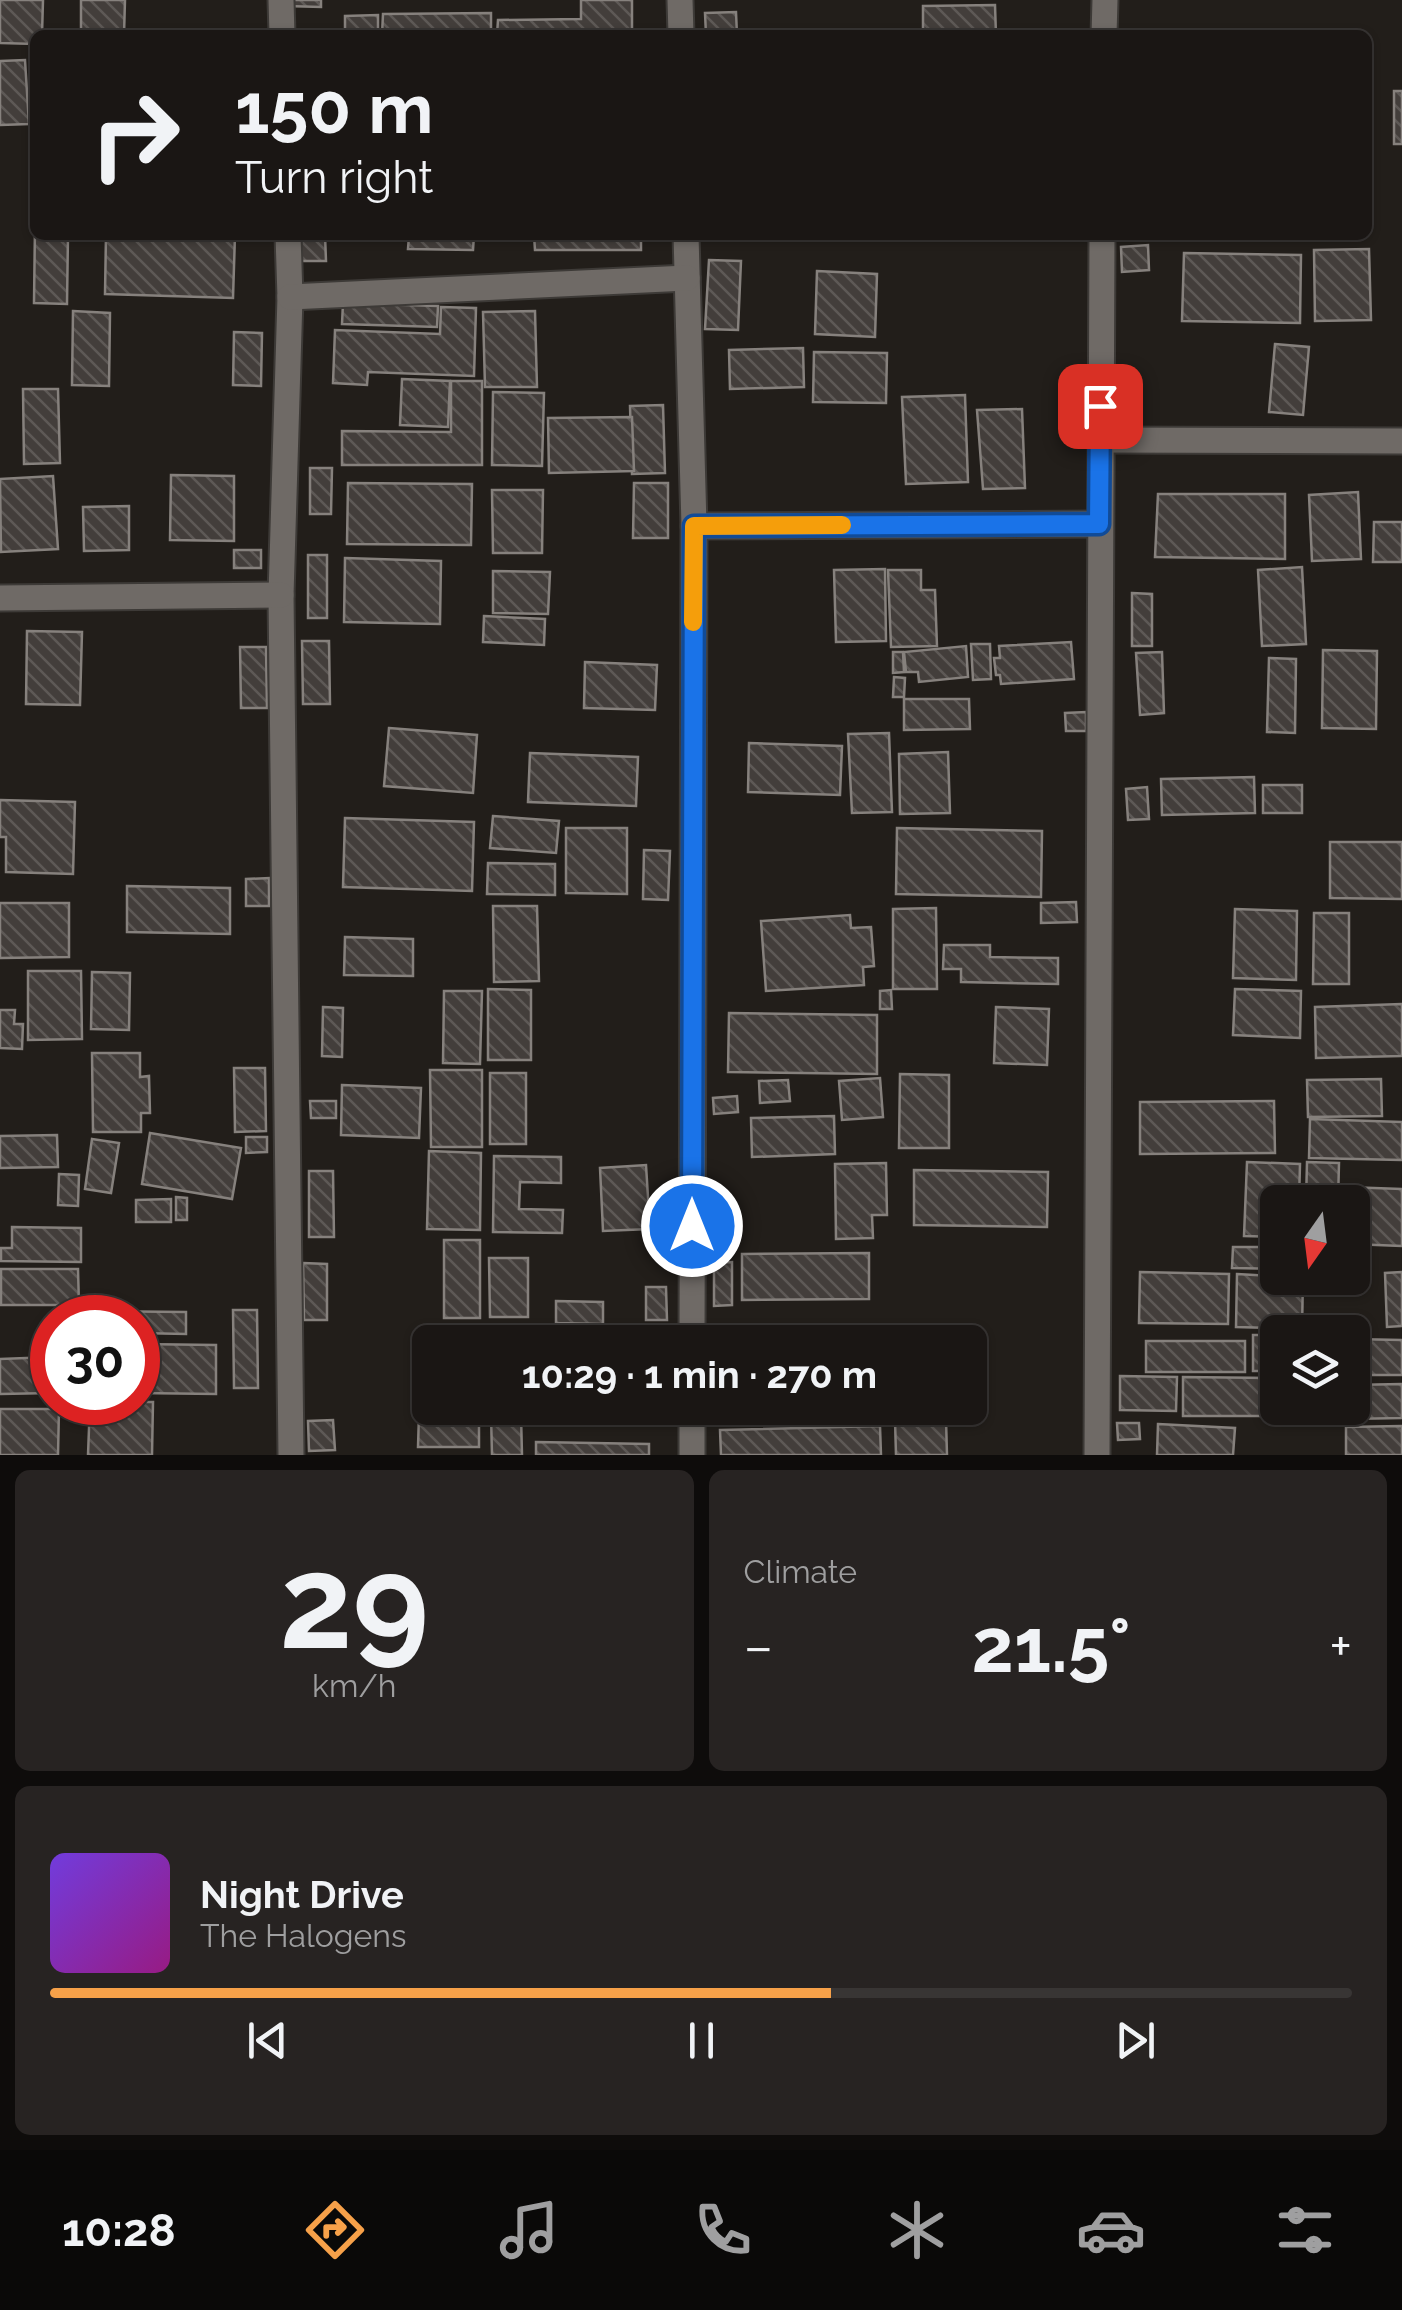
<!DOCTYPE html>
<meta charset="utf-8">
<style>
body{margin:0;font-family:Raleway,sans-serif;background:#272322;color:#f1f3f6;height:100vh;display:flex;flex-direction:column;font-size:38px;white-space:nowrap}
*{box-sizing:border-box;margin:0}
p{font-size:32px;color:#9f9fa0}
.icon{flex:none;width:55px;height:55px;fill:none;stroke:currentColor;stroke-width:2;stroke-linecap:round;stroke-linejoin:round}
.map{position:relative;height:1455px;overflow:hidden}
.panel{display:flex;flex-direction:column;gap:15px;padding:15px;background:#0e0c0b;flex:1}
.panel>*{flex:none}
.banner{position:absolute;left:30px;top:30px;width:1342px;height:210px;border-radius:15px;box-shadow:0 2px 8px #0004,0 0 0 2px #383534;background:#1a1614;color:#f1f3f6;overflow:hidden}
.needle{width:65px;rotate:194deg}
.fabs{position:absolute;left:1260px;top:1185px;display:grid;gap:20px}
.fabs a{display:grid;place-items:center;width:110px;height:110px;border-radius:15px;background:#1a1614;box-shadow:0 2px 8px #0004,0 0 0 2px #383534;font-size:50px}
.speed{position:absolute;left:30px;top:1295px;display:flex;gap:20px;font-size:50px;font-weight:700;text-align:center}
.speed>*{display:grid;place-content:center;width:130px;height:130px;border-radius:50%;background:#1a1614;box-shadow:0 2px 8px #0004,0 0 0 2px #383534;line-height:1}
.speed .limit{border:15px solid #d22;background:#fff;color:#111}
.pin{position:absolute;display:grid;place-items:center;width:85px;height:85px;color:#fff;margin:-42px;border-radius:20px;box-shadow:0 5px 15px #0006}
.me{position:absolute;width:110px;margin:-55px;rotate:0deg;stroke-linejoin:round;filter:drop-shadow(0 0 8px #0008)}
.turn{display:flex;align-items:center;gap:35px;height:210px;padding:0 40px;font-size:45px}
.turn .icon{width:130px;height:130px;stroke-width:2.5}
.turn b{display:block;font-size:70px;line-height:85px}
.big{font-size:75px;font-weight:700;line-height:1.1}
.panel .widget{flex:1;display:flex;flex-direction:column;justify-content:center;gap:15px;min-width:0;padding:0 35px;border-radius:15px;background:#272322}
.panel .dial{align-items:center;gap:0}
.dial b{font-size:130px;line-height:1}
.song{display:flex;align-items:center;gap:30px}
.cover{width:120px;height:120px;border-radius:15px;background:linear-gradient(135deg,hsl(260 70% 55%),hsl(310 70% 35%))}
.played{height:10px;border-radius:5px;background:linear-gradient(90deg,#f7a149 60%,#383534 60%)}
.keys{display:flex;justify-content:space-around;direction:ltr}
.heat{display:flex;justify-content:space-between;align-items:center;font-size:55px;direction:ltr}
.panel .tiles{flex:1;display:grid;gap:15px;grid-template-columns:1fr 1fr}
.widget:last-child{grid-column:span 2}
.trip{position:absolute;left:412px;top:1325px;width:575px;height:100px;border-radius:15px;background:#1a1614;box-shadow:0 2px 8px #0004,0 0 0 2px #383534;font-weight:700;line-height:100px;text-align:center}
.tabs{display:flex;height:160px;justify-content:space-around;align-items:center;background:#0a0908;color:#9f9fa0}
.tabs .icon{width:70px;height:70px}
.tabs .active{color:#f7a149}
.tabs b{font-size:45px;color:#f1f3f6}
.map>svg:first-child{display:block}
.building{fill:url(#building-back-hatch);stroke:#86817d;stroke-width:2.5}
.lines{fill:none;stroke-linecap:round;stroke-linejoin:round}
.minor-casing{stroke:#3d3a37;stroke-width:29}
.minor{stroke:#6f6a66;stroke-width:25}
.route-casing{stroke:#114b97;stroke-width:25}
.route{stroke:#1a73e8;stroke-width:18}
.slow{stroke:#f59e0b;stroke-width:18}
</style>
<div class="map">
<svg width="1402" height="1455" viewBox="0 0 1402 1455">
<defs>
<pattern id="building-back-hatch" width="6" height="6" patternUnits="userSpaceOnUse" patternTransform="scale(2.5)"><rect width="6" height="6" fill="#433e3b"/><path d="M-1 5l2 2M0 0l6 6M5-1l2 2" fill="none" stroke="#5e5956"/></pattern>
</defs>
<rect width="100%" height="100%" fill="#221e1a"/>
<!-- building -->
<g class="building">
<path d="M0 0H43L42 35H35V44L0 43Z"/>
<path d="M81 0H125L124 35H81Z"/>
<path d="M286 0H321V7L286 6Z"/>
<path d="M581 0H632V35H497L498 20 581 19Z"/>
<path d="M995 5 996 35H923V6Z"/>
<path d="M736 12 737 35H706L705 13Z"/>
<path d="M491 13V35H382L383 14Z"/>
<path d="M378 15V35H345V16Z"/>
<path d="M25 60 29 124 0 125V61Z"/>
<rect x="1394" y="91" width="8" height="53"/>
<path d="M35 225V235H68L67 304 34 303Z"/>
<path d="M106 235H235L233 298 105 294Z"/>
<path d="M291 235H325L326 261H292Z"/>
<path d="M409 235H474L473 250 408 249Z"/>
<path d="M534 235H641V250H535Z"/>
<rect x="747" y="235" width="64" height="4"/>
<path d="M1148 245 1149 270 1122 272 1121 247Z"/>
<path d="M1369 249 1371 320 1315 321 1314 250Z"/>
<path d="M1184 253 1301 255 1300 323 1182 321Z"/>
<path d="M709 260 741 261 738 330 705 329Z"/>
<path d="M817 271 877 274 875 337 815 334Z"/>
<path d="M343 303 438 306 437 327 342 324Z"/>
<path d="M441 307 476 308 474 376 368 372 367 385 333 383 335 330 440 334Z"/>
<path d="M73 311 110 313 109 386 72 385Z"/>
<path d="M535 311 537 387H485L483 312Z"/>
<path d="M234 332 262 333 261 386 233 385Z"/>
<path d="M1275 344 1309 347 1303 415 1269 412Z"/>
<path d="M803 348 804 387 730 389 729 350Z"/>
<path d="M814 352 887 353 886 403 813 402Z"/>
<path d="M402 379 450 381 448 427 400 425Z"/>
<path d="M451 381H482V465H342V431L451 432Z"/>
<path d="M23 389H58L60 463 24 464Z"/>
<path d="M493 392 544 393 542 466 492 465Z"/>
<path d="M965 395 968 482 906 484 902 397Z"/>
<path d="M663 405 665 473 632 474 630 406Z"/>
<path d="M1022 409 1025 488 983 489 977 410Z"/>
<path d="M632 417 634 471 549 473 548 418Z"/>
<path d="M310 468H332L331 514H310Z"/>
<path d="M171 475 234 476V541L170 540Z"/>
<path d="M53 476 58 549 1 552 0 479Z"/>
<path d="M348 483 472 484 471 545 347 544Z"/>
<path d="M634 483H668V538H633Z"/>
<path d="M492 490H543L542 553H493Z"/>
<path d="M1358 492 1361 559 1312 561 1309 495Z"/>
<path d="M1158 494H1285V559L1155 557Z"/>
<path d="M129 506V550L84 551 83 507Z"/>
<path d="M1374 522H1402V562H1373Z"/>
<rect x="234" y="550" width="27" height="18"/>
<rect x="308" y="555" width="19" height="63"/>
<path d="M345 558 441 561 440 624 344 622Z"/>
<path d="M1302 567 1306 644 1262 646 1258 570Z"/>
<path d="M885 569 886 641 836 642 834 570Z"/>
<path d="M888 570H921V590H935L937 646 891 647Z"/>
<path d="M493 571 550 572 548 614 493 613Z"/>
<path d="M1132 593 1152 594V646H1132Z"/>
<path d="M484 616 545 619 544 645 483 642Z"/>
<path d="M27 631 82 632 80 705 26 704Z"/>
<path d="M302 641H329L330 704H303Z"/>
<path d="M1071 642 1074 679 1001 684 1000 675H996L994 658H1000L999 646Z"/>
<path d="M971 644H990L991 679 973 680Z"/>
<path d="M966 646 968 677 919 682 918 672H906L904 652Z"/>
<path d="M240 647H266L267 708H241Z"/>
<path d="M1323 650 1377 651 1376 729 1322 728Z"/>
<path d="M893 652H903L904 672 893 673Z"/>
<path d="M1162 652 1164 713 1140 715 1136 653Z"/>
<path d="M1269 658 1296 659 1295 733 1267 732Z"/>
<path d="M585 662 657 665 655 710 584 708Z"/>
<path d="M894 677 905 678 904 697H893Z"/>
<path d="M904 699H969L970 729 904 730Z"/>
<path d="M1086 712V731H1066L1065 713Z"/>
<path d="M389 728 477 735 473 793 384 786Z"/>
<path d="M889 733 892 812 852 813 848 734Z"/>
<path d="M749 743 842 746 840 795 748 792Z"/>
<path d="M948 752 950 813 900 814 899 754Z"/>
<path d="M530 753 638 757 636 806 528 802Z"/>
<path d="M1254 777 1255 813 1162 815 1161 779Z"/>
<rect x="1263" y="785" width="39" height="28"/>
<path d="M1147 787 1149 819 1128 820 1126 789Z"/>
<path d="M0 800 75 802 73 874 6 872V837H0Z"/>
<path d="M493 816 559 821 556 853 490 848Z"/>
<path d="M345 818 474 822 472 891 343 887Z"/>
<path d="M566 828H627V894L566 893Z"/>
<path d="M897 828 1042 831 1041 897 896 894Z"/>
<path d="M1330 842H1402V899L1330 898Z"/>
<path d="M644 850 670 851 668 900 643 899Z"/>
<path d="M488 863 555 864V895L487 894Z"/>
<path d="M269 878V906H246V879Z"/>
<path d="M127 886 230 888V934L127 932Z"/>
<path d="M1076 902 1077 922 1041 923V903Z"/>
<path d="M0 903H69V957L0 958Z"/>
<path d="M493 906H537L539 981 494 982Z"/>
<path d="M936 908 937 989H893V909Z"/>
<path d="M1235 909 1297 911 1296 980 1233 978Z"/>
<path d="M1314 913H1349V984H1313Z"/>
<path d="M850 915 851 928 871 927 874 966 863 967 864 985 766 991 761 921Z"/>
<path d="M345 937 413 939V976L344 975Z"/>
<path d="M944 945H990V957L1058 958V984L961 982V969H943Z"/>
<path d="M28 971H81L82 1039 28 1040Z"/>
<path d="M92 972 130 973 129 1030 91 1029Z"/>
<path d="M488 989 531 990V1060H488Z"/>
<path d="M1235 989 1301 991 1300 1038 1233 1035Z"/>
<path d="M891 990 892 1009H880V991Z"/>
<path d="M444 991H482L480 1064 443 1063Z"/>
<path d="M1402 1004V1056L1316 1058 1315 1007Z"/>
<path d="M323 1007 343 1008 342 1057 322 1056Z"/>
<path d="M996 1007 1049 1009 1047 1065 994 1063Z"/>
<path d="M0 1010H15L14 1024H23L22 1049 0 1048Z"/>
<path d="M729 1013 877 1015V1074L728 1072Z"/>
<path d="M92 1053H140V1077L149 1076 150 1113H141V1132H93Z"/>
<path d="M234 1068H265L266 1131 235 1132Z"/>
<path d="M430 1070H482V1147H431Z"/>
<rect x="490" y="1073" width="36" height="71"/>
<path d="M900 1074 949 1075V1148H899Z"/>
<path d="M880 1078 883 1117 842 1120 839 1081Z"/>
<path d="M1381 1079 1382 1116 1308 1117 1307 1080Z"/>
<path d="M788 1080 790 1101 760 1103 759 1081Z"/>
<path d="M342 1085 421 1088 419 1138 341 1135Z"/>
<path d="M737 1096 738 1112 714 1114 713 1098Z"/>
<path d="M310 1101H336V1118H311Z"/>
<path d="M1274 1101 1275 1153 1140 1154V1102Z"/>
<path d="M834 1116 835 1154 752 1157 751 1118Z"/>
<path d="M1310 1119 1402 1122V1160L1309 1158Z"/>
<path d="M150 1133 241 1148 232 1199 142 1184Z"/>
<path d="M57 1135 58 1167 0 1168V1136Z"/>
<path d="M246 1137H267V1152L246 1153Z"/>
<path d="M92 1139 119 1143 111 1193 85 1189Z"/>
<path d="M429 1151 481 1153 480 1230 427 1229Z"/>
<path d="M494 1156 561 1157V1183L520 1182 519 1209 563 1210 562 1233 493 1232Z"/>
<path d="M1247 1162 1300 1164 1299 1202H1278V1237L1244 1236Z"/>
<path d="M1307 1162 1339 1163 1338 1202H1306Z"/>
<path d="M886 1163 887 1215H872L873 1238 836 1239 835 1164Z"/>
<path d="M646 1165 650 1229 603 1231 600 1168Z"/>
<path d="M914 1170 1048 1172 1047 1227 914 1225Z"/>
<path d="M309 1171H333L334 1237H309Z"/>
<path d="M59 1174 79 1175 78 1206 58 1205Z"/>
<path d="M1346 1187 1402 1189V1246L1352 1244V1202H1346Z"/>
<path d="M176 1197 187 1198V1220H176Z"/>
<path d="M171 1199V1222H136V1200Z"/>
<path d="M12 1227 81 1228V1262L1 1261V1248H12Z"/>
<rect x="444" y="1240" width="36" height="78"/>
<path d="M1233 1247H1278V1269L1232 1268Z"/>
<path d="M869 1253V1299L742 1300V1254Z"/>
<path d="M489 1258H528V1317H490Z"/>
<path d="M732 1262V1305L714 1306V1263Z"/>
<path d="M303 1263 327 1264V1320H304Z"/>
<path d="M1 1269H78L79 1305H1Z"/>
<path d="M1140 1272 1229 1274 1228 1324 1139 1323Z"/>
<path d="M1402 1272V1326L1387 1327 1385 1273Z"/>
<path d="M1237 1274 1303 1278 1302 1329 1236 1327Z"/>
<path d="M646 1287H666L667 1320H646Z"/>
<path d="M556 1301 603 1302V1324L556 1323Z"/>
<path d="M233 1310H257L258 1388H234Z"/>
<path d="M86 1311 186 1312V1334L138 1333V1318H86Z"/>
<rect x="848" y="1332" width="36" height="10"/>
<path d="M510 1334 630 1335V1342H510Z"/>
<path d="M948 1334V1342H898V1335Z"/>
<rect x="1253" y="1335" width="25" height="36"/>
<path d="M419 1336H474V1342H430V1400H418Z"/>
<path d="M1352 1339 1402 1340V1375H1352Z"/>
<rect x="1146" y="1341" width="99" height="31"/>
<path d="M138 1344 216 1345V1394L138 1393Z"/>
<path d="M51 1357 52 1393 0 1394V1359Z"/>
<path d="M1120 1376 1177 1377 1176 1411 1120 1410Z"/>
<path d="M1183 1377 1271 1378V1389H1278V1408H1291V1416H1183Z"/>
<path d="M1402 1384V1418L1349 1419 1348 1408H1352V1385Z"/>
<path d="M90 1402H153L152 1455H88Z"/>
<path d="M0 1409H59L58 1455H0Z"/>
<path d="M419 1414 479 1415V1447H418Z"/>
<path d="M491 1415H521L522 1455H492Z"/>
<path d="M946 1419 947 1455H896L895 1420Z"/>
<path d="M333 1420 335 1450 309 1451 308 1421Z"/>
<path d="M1117 1423H1139L1140 1439 1118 1440Z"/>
<path d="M1158 1424 1235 1428 1233 1455H1157Z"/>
<path d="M880 1426 881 1455H721L720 1430Z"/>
<path d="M1402 1426V1455H1346V1427Z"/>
<path d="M536 1442 649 1444V1455H536Z"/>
</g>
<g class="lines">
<defs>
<g id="minor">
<path d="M281 0 282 35"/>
<path d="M680 0 681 35"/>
<path d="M1104 35 1105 0"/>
<path d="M288 235 290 297 281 595 291 1455"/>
<path d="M686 235 694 526 692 1342"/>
<path d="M290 297 687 278"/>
<path d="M1100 440 1402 441"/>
<path d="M694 526 1099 524"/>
<path d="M0 598 281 595"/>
<path d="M692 1455V1408"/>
<path d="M1097 1455 1102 235"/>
</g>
</defs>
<!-- minor casing -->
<use href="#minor" class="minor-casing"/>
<!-- minor -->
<use href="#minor" class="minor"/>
</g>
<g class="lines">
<defs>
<path id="route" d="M692 1226 694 526 1099 524 1100 406"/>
</defs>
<!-- route casing -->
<use href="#route" class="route-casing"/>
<!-- route -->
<use href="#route" class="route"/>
<!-- slow -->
<path class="slow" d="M693 622 694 526 842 525"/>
</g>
</svg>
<div class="fabs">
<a><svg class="needle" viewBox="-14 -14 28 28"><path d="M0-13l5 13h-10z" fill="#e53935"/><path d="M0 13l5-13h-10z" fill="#9f9fa0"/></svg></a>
<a><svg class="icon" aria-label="layers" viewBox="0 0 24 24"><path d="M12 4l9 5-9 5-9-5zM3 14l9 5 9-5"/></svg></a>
</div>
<div class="speed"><div class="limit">30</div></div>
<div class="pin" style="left:1100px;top:406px;background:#d93025"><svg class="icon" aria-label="arrive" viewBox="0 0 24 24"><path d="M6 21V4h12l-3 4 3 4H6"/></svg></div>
<svg class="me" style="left:692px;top:1226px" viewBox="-20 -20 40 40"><circle r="17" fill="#1a73e8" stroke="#fff" stroke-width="3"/><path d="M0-11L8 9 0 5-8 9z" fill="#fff"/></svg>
<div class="trip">10:29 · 1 min · 270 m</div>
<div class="banner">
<div class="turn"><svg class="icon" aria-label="right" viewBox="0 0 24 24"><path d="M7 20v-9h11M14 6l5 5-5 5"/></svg><div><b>150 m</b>Turn right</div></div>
</div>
</div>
<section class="panel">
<div class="tiles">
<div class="widget dial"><b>29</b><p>km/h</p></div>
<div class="widget"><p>Climate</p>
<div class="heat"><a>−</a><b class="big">21.5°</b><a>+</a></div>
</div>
<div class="widget">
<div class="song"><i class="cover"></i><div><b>Night Drive</b><p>The Halogens</p></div></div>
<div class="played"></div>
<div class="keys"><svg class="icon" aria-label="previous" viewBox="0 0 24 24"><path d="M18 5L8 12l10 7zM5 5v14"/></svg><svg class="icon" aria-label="pause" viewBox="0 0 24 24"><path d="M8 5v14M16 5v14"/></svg><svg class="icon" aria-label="next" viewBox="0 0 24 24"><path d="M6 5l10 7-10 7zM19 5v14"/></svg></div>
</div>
</div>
</section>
<nav class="tabs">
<b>10:28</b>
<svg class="icon active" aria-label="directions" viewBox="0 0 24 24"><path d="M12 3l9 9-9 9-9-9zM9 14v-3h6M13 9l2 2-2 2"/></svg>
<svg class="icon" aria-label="music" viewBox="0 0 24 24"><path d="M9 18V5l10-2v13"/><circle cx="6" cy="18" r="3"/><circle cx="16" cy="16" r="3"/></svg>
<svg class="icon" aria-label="phone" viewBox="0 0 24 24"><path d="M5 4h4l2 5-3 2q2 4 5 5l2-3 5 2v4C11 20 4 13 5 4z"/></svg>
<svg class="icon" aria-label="climate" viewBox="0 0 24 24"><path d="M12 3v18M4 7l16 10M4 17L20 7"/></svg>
<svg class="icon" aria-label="car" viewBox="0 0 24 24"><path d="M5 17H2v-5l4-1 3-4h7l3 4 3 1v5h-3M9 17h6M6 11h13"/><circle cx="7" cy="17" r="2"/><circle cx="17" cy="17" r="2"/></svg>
<svg class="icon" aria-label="filters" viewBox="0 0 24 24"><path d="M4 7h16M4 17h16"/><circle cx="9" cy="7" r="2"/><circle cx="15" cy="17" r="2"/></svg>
</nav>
